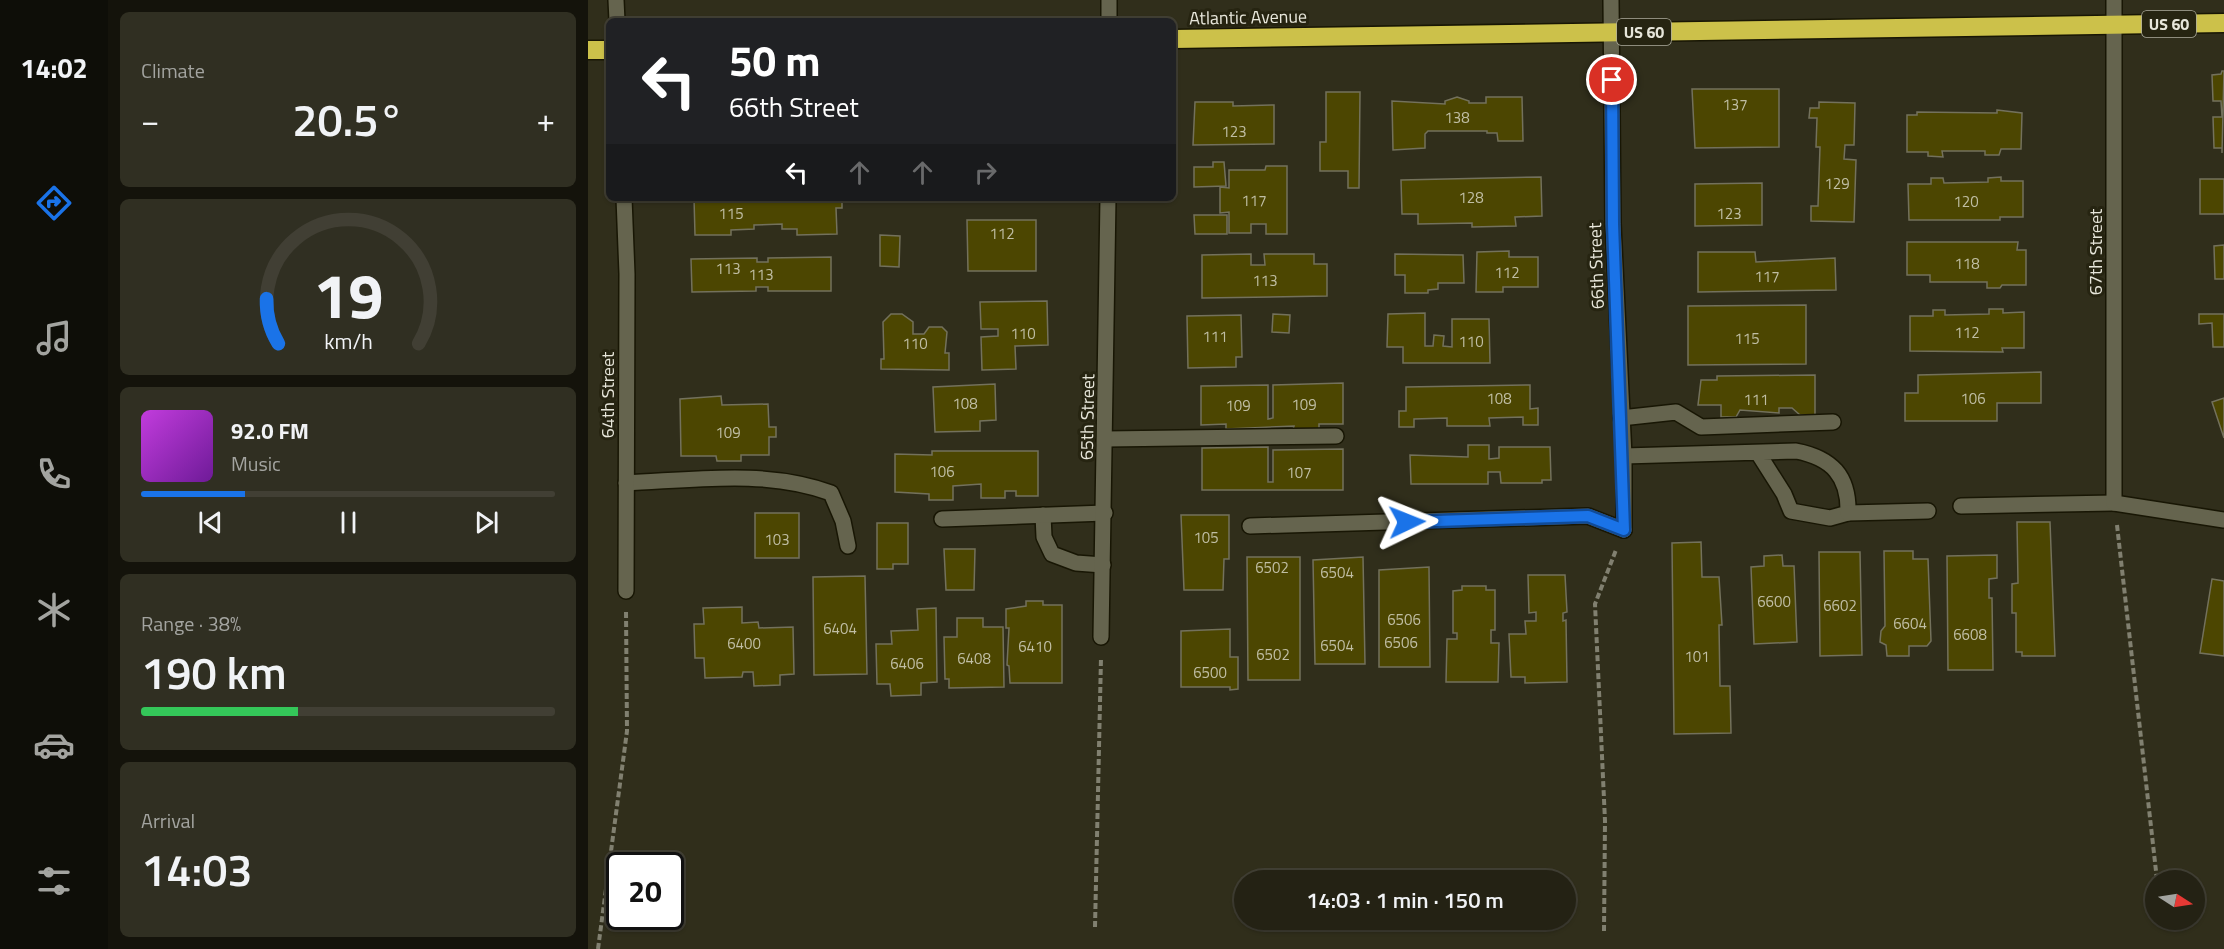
<!DOCTYPE html>
<meta charset="utf-8">
<style>
body{margin:0;font-family:"Titillium Web",sans-serif;background:#302f22;color:#f1f3f6;height:100vh;display:flex;flex-direction:column;font-size:22px;white-space:nowrap}
*{box-sizing:border-box;margin:0}
p{font-size:20px;color:#a3a4a0}
.icon{flex:none;width:33px;height:33px;fill:none;stroke:currentColor;stroke-width:2;stroke-linecap:round;stroke-linejoin:round}
.map{position:relative;flex:1;overflow:hidden}
.sheet{display:flex;flex-direction:column;gap:12px;padding:12px;background:#14130b;width:480px}
.sheet>*{flex:none}
.guide{position:absolute;left:18px;top:18px;width:570px;height:183px;border-radius:9px;box-shadow:0 2px 4px #0004,0 0 0 2px #413f34;background:#202124;color:#fff;overflow:hidden}
.needle{width:39px;rotate:102deg}
.fabs{position:absolute;left:1557px;top:870px;display:grid;gap:12px}
.fabs a{display:grid;place-items:center;width:60px;height:60px;border-radius:50%;background:#242214;box-shadow:0 2px 4px #0004,0 0 0 2px #413f34;font-size:30px}
.speed{position:absolute;left:18px;top:852px;display:flex;gap:12px;font-size:30px;font-weight:700;text-align:center}
.speed>*{display:grid;place-content:center;width:78px;height:78px;border-radius:50%;background:#242214;box-shadow:0 2px 4px #0004,0 0 0 2px #413f34;line-height:1}
.speed .limit{border:3px solid #111;border-radius:9px;background:#fff;color:#111}
.pin{position:absolute;display:grid;place-items:center;width:51px;height:51px;color:#fff;margin:-26px;border:3px solid #fff;border-radius:50%;box-shadow:0 2px 6px #0007}
.me{position:absolute;width:66px;margin:-33px;rotate:88deg;stroke-linejoin:round;filter:drop-shadow(0 0 4px #0008)}
.turn{display:flex;align-items:center;gap:21px;height:126px;padding:0 24px;font-size:27px}
.turn .icon{width:78px;height:78px;stroke-width:2.5}
.turn b{display:block;font-size:42px;line-height:51px}
.lanes{display:flex;align-items:center;height:57px;padding:0 24px;background:#0003;justify-content:center;gap:30px;direction:ltr}
.lanes .off{opacity:.35}
.big{font-size:45px;font-weight:600;line-height:1.1}
.sheet .widget{flex:1;display:flex;flex-direction:column;justify-content:center;gap:9px;min-width:0;padding:0 21px;border-radius:9px;background:#302f22}
.sheet .dial{align-items:center;gap:0}
.dial svg{height:156px;overflow:visible;fill:none;stroke:#413f34;stroke-width:7;stroke-linecap:round;text-anchor:middle}
.dial text{fill:#f1f3f6;stroke:none}
.song{display:flex;align-items:center;gap:18px}
.cover{width:72px;height:72px;border-radius:9px;background:linear-gradient(135deg,hsl(290 70% 55%),hsl(280 70% 35%))}
.played{height:6px;border-radius:3px;background:linear-gradient(90deg,#1a73e8 25%,#413f34 25%)}
.keys{display:flex;justify-content:space-around;direction:ltr}
.heat{display:flex;justify-content:space-between;align-items:center;font-size:33px;direction:ltr}
.charge{height:9px;border-radius:4px;background:linear-gradient(90deg,#34c759 38%,#413f34 0)}
.trip{position:absolute;left:646px;top:870px;width:342px;height:60px;border-radius:30px;background:#242214;box-shadow:0 2px 4px #0004,0 0 0 2px #413f34;font-weight:600;line-height:60px;text-align:center}
main{display:flex;flex:1;min-height:0}
.tab-bar{display:flex;flex-direction:column;width:108px;justify-content:space-around;align-items:center;background:#0e0e08;color:#a3a4a0}
.tab-bar .icon{width:42px;height:42px}
.tab-bar .on{color:#1a73e8}
.tab-bar b{font-size:27px;color:#f1f3f6}
.map>svg:first-child{display:block}
.building{fill:#4c4601;stroke:#73715c;stroke-width:1.5}
.lines{fill:none;stroke-linecap:round;stroke-linejoin:round}
.lane-casing{stroke:#181604;stroke-width:18}
.street-casing{stroke:#181604;stroke-width:18}
.highway-casing{stroke:#181604;stroke-width:21}
.path{stroke:#818070;stroke-width:4;stroke-dasharray:6 3;stroke-linecap:butt}
.lane{stroke:#65644e;stroke-width:15}
.street{stroke:#65644e;stroke-width:15}
.highway{stroke:#ccc14a;stroke-width:18}
.route-casing{stroke:#114b97;stroke-width:15}
.route{stroke:#1a73e8;stroke-width:10}
.labels{text-anchor:middle;dominant-baseline:central;stroke-width:6;stroke-linejoin:round;paint-order:stroke}
.number-label{font-size:15px;fill:#c0bea4}
.shield{fill:#262411;stroke:#adac9e;stroke-width:1.5}
.shield-label{font-size:16px;font-weight:bold;fill:#e7e6da}
.street-label{font-size:18px;fill:#e7e6da;stroke:#262411}
</style>
<main>
<nav class="tab-bar">
<b>14:02</b>
<svg class="icon on" aria-label="directions" viewBox="0 0 24 24"><path d="M12 3l9 9-9 9-9-9zM9 14v-3h6M13 9l2 2-2 2"/></svg>
<svg class="icon" aria-label="music" viewBox="0 0 24 24"><path d="M9 18V5l10-2v13"/><circle cx="6" cy="18" r="3"/><circle cx="16" cy="16" r="3"/></svg>
<svg class="icon" aria-label="phone" viewBox="0 0 24 24"><path d="M5 4h4l2 5-3 2q2 4 5 5l2-3 5 2v4C11 20 4 13 5 4z"/></svg>
<svg class="icon" aria-label="climate" viewBox="0 0 24 24"><path d="M12 3v18M4 7l16 10M4 17L20 7"/></svg>
<svg class="icon" aria-label="car" viewBox="0 0 24 24"><path d="M5 17H2v-5l4-1 3-4h7l3 4 3 1v5h-3M9 17h6M6 11h13"/><circle cx="7" cy="17" r="2"/><circle cx="17" cy="17" r="2"/></svg>
<svg class="icon" aria-label="filters" viewBox="0 0 24 24"><path d="M4 7h16M4 17h16"/><circle cx="9" cy="7" r="2"/><circle cx="15" cy="17" r="2"/></svg>
</nav>
<section class="sheet">
<div class="widget"><p>Climate</p>
<div class="heat"><a>−</a><b class="big">20.5°</b><a>+</a></div>
</div>
<div class="widget dial"><svg viewBox="0 0 100 80">
<path d="M14 69A42 42 0 1 1 86 69"/>
<path d="M14 69A42 42 0 0 1 8 46" stroke="#1a73e8"/>
<text x="50" y="56" font-size="32" font-weight="700">19</text>
<text x="50" y="72" font-size="11">km/h</text>
</svg></div>
<div class="widget">
<div class="song"><i class="cover"></i><div><b>92.0 FM</b><p>Music</p></div></div>
<div class="played"></div>
<div class="keys"><svg class="icon" aria-label="previous" viewBox="0 0 24 24"><path d="M18 5L8 12l10 7zM5 5v14"/></svg><svg class="icon" aria-label="pause" viewBox="0 0 24 24"><path d="M8 5v14M16 5v14"/></svg><svg class="icon" aria-label="next" viewBox="0 0 24 24"><path d="M6 5l10 7-10 7zM19 5v14"/></svg></div>
</div>
<div class="widget"><p>Range · 38%</p><b class="big">190 km</b><div class="charge"></div></div>
<div class="widget"><p>Arrival</p><b class="big">14:03</b></div>
</section>
<div class="map">
<svg width="1636" height="949" viewBox="0 0 1636 949">
<rect width="100%" height="100%" fill="#302e1b"/>
<!-- building -->
<g class="building">
<path d="M1634 71H1636L1634 153V148H1626L1625 117H1634L1633 101H1625L1624 75 1633 74Z"/>
<path d="M1104 89H1191V147L1107 148Z"/>
<path d="M738 92H772L771 188H760V171H732V142H738Z"/>
<path d="M869 97 881 101V103H898V97H934L935 141H910L909 133H899V131H840L837 134V148L805 150 804 101 857 104V101Z"/>
<path d="M607 102H645V106L686 105V144L605 145Z"/>
<path d="M1231 102 1267 103 1266 145H1257L1256 159 1268 160 1266 222 1223 221V206H1230L1232 147H1228L1229 118H1221L1222 108H1231Z"/>
<path d="M1409 110 1434 113 1433 149H1413L1411 155H1397V151H1354L1355 157 1340 156V152H1319V115H1329V112L1409 113Z"/>
<path d="M625 162H636L638 186 606 187V167H625Z"/>
<path d="M678 166H699V234H678V224H663V233H641V212L632 213V187L641 188V170H677Z"/>
<path d="M953 177 954 216 927 217 928 226 884 227V223L830 224V214H814L813 180Z"/>
<path d="M1413 177V181H1435V217H1412V220H1321L1320 184H1343V178H1355L1356 183 1400 182V178Z"/>
<rect x="1612" y="179" width="24" height="35"/>
<path d="M1174 183V225L1107 226V184Z"/>
<path d="M106 198H254V208H248L249 234 209 235V229H194V224L166 225V229L143 230V235H107Z"/>
<path d="M306 198H420L419 202H305Z"/>
<path d="M606 215H639V234H607Z"/>
<path d="M379 220H448V271H380Z"/>
<path d="M292 235 312 236 311 267 292 266Z"/>
<path d="M1319 242H1430L1429 250H1438V285H1414L1412 288H1399V282H1342V275H1319Z"/>
<path d="M1636 245V279H1627L1626 246Z"/>
<path d="M921 251V257H950V287H915V292H888L889 252Z"/>
<path d="M1110 252H1167L1168 262 1247 258 1248 290 1110 292Z"/>
<path d="M663 254V265H677L676 254H726V264H739V296L614 298V255Z"/>
<path d="M807 254 875 255 876 283H850V289L840 290V293H817V275H807Z"/>
<path d="M243 257V291H180V287H168V291L104 292 103 259 169 258V262H180V258Z"/>
<path d="M459 301 460 345 427 346 428 369 394 370 393 337 410 336V329H393L392 302Z"/>
<path d="M1218 305V364L1100 365V306Z"/>
<path d="M1401 309H1415V313L1436 312V348H1414L1415 352 1322 351V316H1345V310H1357V315L1401 314Z"/>
<path d="M837 313V346H845L846 335 856 336 855 346 864 347V319H901L902 363H815V347H799L800 314Z"/>
<path d="M303 314H314L325 322V334H336L341 327H354L359 332 357 353H361V370L293 369V359H296L295 322Z"/>
<path d="M685 314 702 315 701 333 684 332Z"/>
<path d="M1611 314H1636V347H1625L1624 323 1611 324Z"/>
<path d="M653 315 654 357H648V367L600 368 599 316Z"/>
<path d="M1453 372V403H1409V421H1317V393H1330V375Z"/>
<path d="M1227 375V415H1212L1204 408H1191V413L1152 410 1148 417H1133V405H1110L1113 380H1129V376Z"/>
<path d="M755 383V424H731V430H705L706 426 638 429V424L613 425V386L680 385V419L685 418V385Z"/>
<path d="M407 384 408 420 392 421V431L347 432 345 387Z"/>
<path d="M942 385V409L950 408V425H935V417L901 418 902 426H859V418L826 419V427H811V411H818V387Z"/>
<path d="M133 396 134 405 180 404 181 427H188V437H181V455H153V461H129L128 456H93L92 399Z"/>
<path d="M1636 398V438L1624 402Z"/>
<path d="M880 445H901V459L911 458V447H962L963 480H954V483H913L912 472H900V484H823L822 455 880 457Z"/>
<path d="M680 447V482H685V450L755 449V490H614V448Z"/>
<path d="M344 451H450V496H428V491H417V498H393V484L365 486V500H341V494L307 492V454L344 455Z"/>
<rect x="167" y="513" width="44" height="45"/>
<path d="M593 515H641V559H636L635 590H596Z"/>
<path d="M1429 522H1462L1467 656H1434V652H1428V613H1424V584L1430 583Z"/>
<path d="M289 523H320V564H305V569H289Z"/>
<path d="M1113 542 1114 577H1131L1134 625H1131L1132 686H1142L1143 733 1086 734 1084 543Z"/>
<path d="M356 549H387L386 590H358Z"/>
<path d="M1296 551H1325V559H1340L1343 641 1339 646H1321V656H1299L1298 645 1292 642 1293 631 1297 626Z"/>
<path d="M1231 552H1272L1274 655 1232 656Z"/>
<path d="M1194 555 1195 566H1206L1209 642 1166 644 1163 567 1176 566V556Z"/>
<path d="M1409 555V578L1401 579V598H1404L1405 670H1360L1359 556Z"/>
<path d="M659 557H712V680H660Z"/>
<path d="M775 557 777 664H727L725 560Z"/>
<path d="M841 567 842 667H791V570Z"/>
<path d="M940 575H977L979 612 975 613V621L978 620 979 682 937 683V677H923L921 634H938L937 621H948V612L941 613Z"/>
<path d="M277 576 279 674 226 675 225 577Z"/>
<path d="M1624 579 1636 581V656L1612 653Z"/>
<path d="M874 586H898V590H907V630H903V643H911L910 682H858L859 639H869V633H865V591L874 590Z"/>
<path d="M438 601H455V605H474V683H422L421 666 419 665 421 628H418V609L438 606Z"/>
<path d="M154 607V623L170 622 171 628 205 627 206 674 192 675V685L166 686 165 672H155L154 677 117 678 116 658H107L106 624H116L115 608Z"/>
<path d="M348 608 349 682 333 683V695L303 696 302 684H289L288 644H304L303 631 330 630 329 609Z"/>
<path d="M369 618H395V627H415L416 687 361 688V679H357L356 637H369Z"/>
<path d="M642 629V657H650V689L642 690V687H593V631Z"/>
</g>
<g class="lines">
<defs>
<g id="lane">
<path d="M1033 418 1088 412 1113 427 1245 422"/>
<path d="M518 439 748 436"/>
<path d="M1036 456 1208 451C1244 458 1261 476 1260 513L1242 518 1203 511 1196 494 1170 453"/>
<path d="M38 483C105 480 179 469 243 493L255 521 260 546"/>
<path d="M1373 506 1526 503"/>
<path d="M1260 513 1340 511"/>
<path d="M455 515 456 537 464 554 488 563 515 565"/>
<path d="M354 519 517 513"/>
<path d="M662 526 1000 516 1036 530"/>
</g>
<g id="street">
<path d="M28 0 29 21"/>
<path d="M1023 0 1025 224 1036 456V530"/>
<path d="M1526 0V503L1636 520"/>
<path d="M521 21V0"/>
<path d="M36 198 39 274 38 591"/>
<path d="M513 637 520 198"/>
</g>
<g id="highway">
<path d="M585 39 1636 23"/>
<path d="M0 50H21"/>
</g>
</defs>
<!-- lane casing -->
<use href="#lane" class="lane-casing"/>
<!-- street casing -->
<use href="#street" class="street-casing"/>
<!-- highway casing -->
<use href="#highway" class="highway-casing"/>
<!-- path -->
<g class="path">
<path d="M1529 525 1569 880"/>
<path d="M507 927 513 658"/>
<path d="M1016 931 1017 821 1007 604 1028 550"/>
<path d="M10 949 39 731 38 610"/>
</g>
<!-- lane -->
<use href="#lane" class="lane"/>
<!-- street -->
<use href="#street" class="street"/>
<!-- highway -->
<use href="#highway" class="highway"/>
</g>
<g class="lines">
<defs>
<path id="route" d="M819 522 1000 516 1036 530 1025 224 1024 80"/>
</defs>
<!-- route casing -->
<use href="#route" class="route-casing"/>
<!-- route -->
<use href="#route" class="route"/>
</g>
<g class="labels">
<!-- number labels -->
<g class="number-label">
<text x="1147" y="104">137</text>
<text x="869" y="117">138</text>
<text x="646" y="131">123</text>
<text x="1249" y="183">129</text>
<text x="883" y="197">128</text>
<text x="666" y="200">117</text>
<text x="1378" y="201">120</text>
<text x="143" y="213">115</text>
<text x="1141" y="213">123</text>
<text x="414" y="233">112</text>
<text x="1379" y="263">118</text>
<text x="140" y="268">113</text>
<text x="919" y="272">112</text>
<text x="173" y="274">113</text>
<text x="1179" y="276">117</text>
<text x="677" y="280">113</text>
<text x="1379" y="332">112</text>
<text x="435" y="333">110</text>
<text x="627" y="336">111</text>
<text x="1159" y="338">115</text>
<text x="883" y="341">110</text>
<text x="327" y="343">110</text>
<text x="911" y="398">108</text>
<text x="1385" y="398">106</text>
<text x="1168" y="399">111</text>
<text x="377" y="403">108</text>
<text x="716" y="404">109</text>
<text x="650" y="405">109</text>
<text x="140" y="432">109</text>
<text x="354" y="471">106</text>
<text x="711" y="472">107</text>
<text x="618" y="537">105</text>
<text x="189" y="539">103</text>
<text x="684" y="567">6502</text>
<text x="749" y="572">6504</text>
<text x="1186" y="601">6600</text>
<text x="1252" y="605">6602</text>
<text x="816" y="619">6506</text>
<text x="1322" y="623">6604</text>
<text x="252" y="628">6404</text>
<text x="1382" y="634">6608</text>
<text x="813" y="642">6506</text>
<text x="156" y="643">6400</text>
<text x="749" y="645">6504</text>
<text x="447" y="646">6410</text>
<text x="685" y="654">6502</text>
<text x="1109" y="656">101</text>
<text x="386" y="658">6408</text>
<text x="319" y="663">6406</text>
<text x="622" y="672">6500</text>
</g>
<!-- shield labels -->
<g class="shield">
<rect x="1554" y="11" width="54" height="26" rx="4.5"/>
<rect x="1029" y="19" width="54" height="26" rx="4.5"/>
</g>
<g class="shield-label">
<text x="1581" y="24">US 60</text>
<text x="1056" y="32">US 60</text>
</g>
<!-- street labels -->
<g class="street-label">
<text transform="translate(660 17) rotate(-1)">Atlantic Avenue</text>
<text transform="translate(1507 252) rotate(-90)">67th Street</text>
<text transform="translate(1008 266) rotate(-92)">66th Street</text>
<text transform="translate(19 395) rotate(-90)">64th Street</text>
<text transform="translate(499 417) rotate(-89)">65th Street</text>
</g>
</g>
</svg>
<div class="fabs">
<a><svg class="needle" viewBox="-14 -14 28 28"><path d="M0-13l5 13h-10z" fill="#e53935"/><path d="M0 13l5-13h-10z" fill="#a3a4a0"/></svg></a>
</div>
<div class="speed"><div class="limit">20</div></div>
<div class="pin" style="left:1024px;top:80px;background:#d93025"><svg class="icon" aria-label="arrive" viewBox="0 0 24 24"><path d="M6 21V4h12l-3 4 3 4H6"/></svg></div>
<svg class="me" style="left:819px;top:522px" viewBox="-20 -20 40 40"><path d="M0-17L14 15 0 8-14 15z" fill="#1a73e8" stroke="#fff" stroke-width="4"/></svg>
<div class="trip">14:03 · 1 min · 150 m</div>
<div class="guide">
<div class="turn"><svg class="icon" aria-label="left" viewBox="0 0 24 24"><path d="M17 20v-9H6M10 6l-5 5 5 5"/></svg><div><b>50 m</b>66th Street</div></div>
<div class="lanes"><svg class="icon" aria-label="left" viewBox="0 0 24 24"><path d="M17 20v-9H6M10 6l-5 5 5 5"/></svg><svg class="icon off" aria-label="ahead" viewBox="0 0 24 24"><path d="M12 20V5M6 11l6-6 6 6"/></svg><svg class="icon off" aria-label="ahead" viewBox="0 0 24 24"><path d="M12 20V5M6 11l6-6 6 6"/></svg><svg class="icon off" aria-label="right" viewBox="0 0 24 24"><path d="M7 20v-9h11M14 6l5 5-5 5"/></svg></div>
</div>
</div>
</main>
